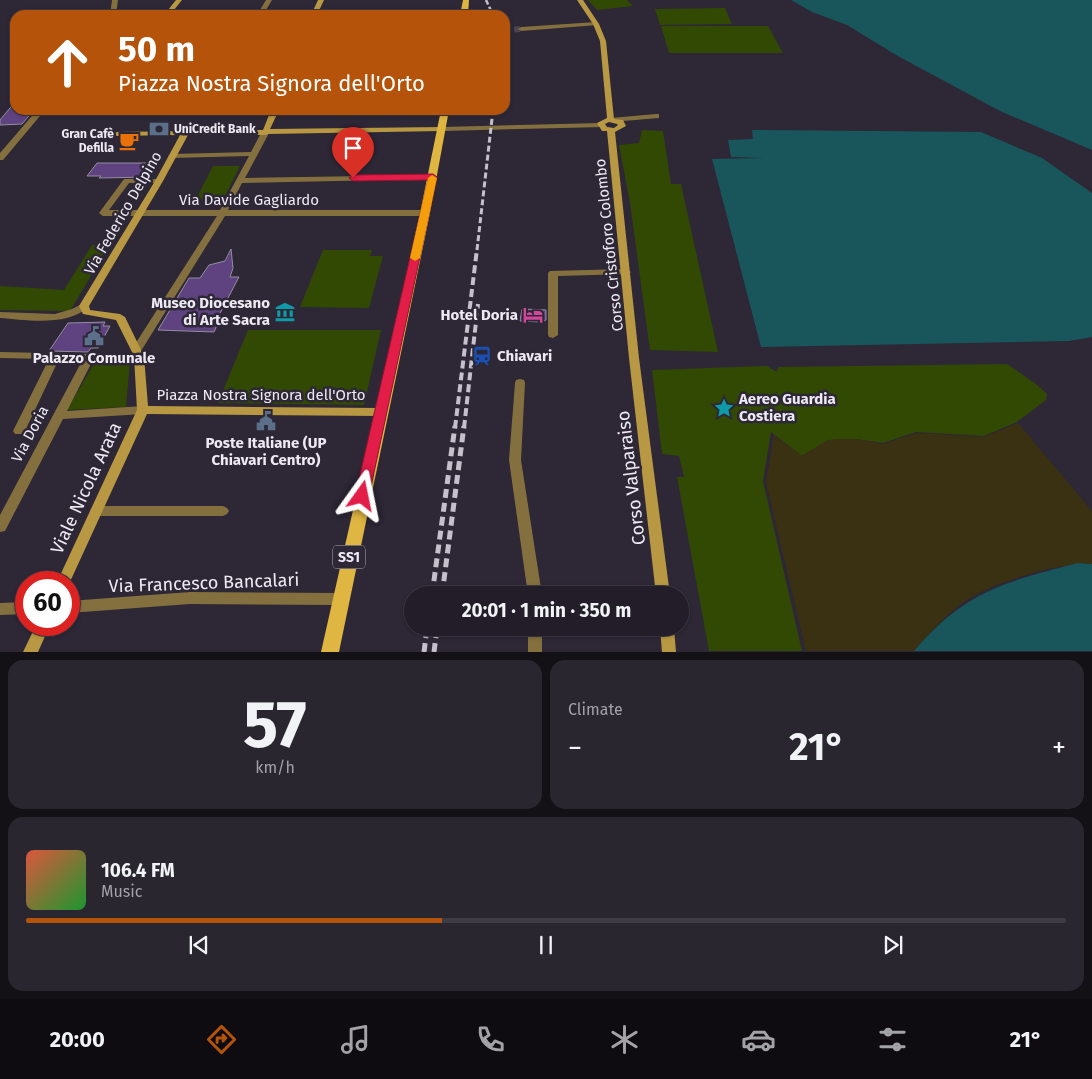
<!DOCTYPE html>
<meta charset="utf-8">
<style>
body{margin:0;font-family:"Fira Sans",sans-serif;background:#2a2630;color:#f1f3f6;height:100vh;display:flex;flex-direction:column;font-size:19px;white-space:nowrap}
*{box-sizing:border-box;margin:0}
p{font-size:16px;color:#a2a2a8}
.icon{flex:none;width:28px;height:28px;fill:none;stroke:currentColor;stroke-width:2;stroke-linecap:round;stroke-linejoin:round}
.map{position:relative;height:652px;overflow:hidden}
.sheet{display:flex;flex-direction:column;gap:8px;padding:8px;background:#131016;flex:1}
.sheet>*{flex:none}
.guide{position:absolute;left:10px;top:10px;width:500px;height:105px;border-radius:15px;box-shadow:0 1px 4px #0004,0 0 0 1px #3f3b45;background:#b45309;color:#fff;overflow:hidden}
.speed{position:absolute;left:15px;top:571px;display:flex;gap:10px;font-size:25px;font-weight:700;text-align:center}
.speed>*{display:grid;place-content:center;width:65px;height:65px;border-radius:50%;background:#221d28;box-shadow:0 1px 4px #0004,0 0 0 1px #3f3b45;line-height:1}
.speed .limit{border:8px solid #d22;background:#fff;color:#111}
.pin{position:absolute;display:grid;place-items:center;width:42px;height:42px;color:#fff;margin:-51px -21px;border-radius:50% 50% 50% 0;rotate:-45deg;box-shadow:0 0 5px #0007}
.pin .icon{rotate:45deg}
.me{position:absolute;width:55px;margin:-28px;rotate:12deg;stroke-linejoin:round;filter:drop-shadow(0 0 4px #0008)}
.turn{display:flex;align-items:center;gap:18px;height:105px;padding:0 25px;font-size:22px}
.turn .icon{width:65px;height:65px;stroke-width:2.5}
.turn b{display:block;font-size:35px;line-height:42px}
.big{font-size:38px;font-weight:700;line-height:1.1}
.sheet .card{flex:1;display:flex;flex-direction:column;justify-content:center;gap:8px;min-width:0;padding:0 18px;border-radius:15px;background:#2a2630}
.sheet .dial{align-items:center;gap:0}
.dial b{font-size:65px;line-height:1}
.song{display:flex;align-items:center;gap:15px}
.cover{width:60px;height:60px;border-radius:8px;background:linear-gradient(135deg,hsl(10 70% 55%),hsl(130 70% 35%))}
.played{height:5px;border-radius:2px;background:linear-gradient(90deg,#b45309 40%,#3f3b45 40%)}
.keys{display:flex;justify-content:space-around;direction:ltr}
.heat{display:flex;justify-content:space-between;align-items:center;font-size:28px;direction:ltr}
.sheet .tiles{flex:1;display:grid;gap:8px;grid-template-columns:1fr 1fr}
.card:last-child{grid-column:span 2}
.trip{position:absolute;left:404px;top:586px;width:285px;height:50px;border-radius:25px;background:#221d28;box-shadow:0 1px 4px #0004,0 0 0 1px #3f3b45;font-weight:700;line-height:50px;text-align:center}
.menu{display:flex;height:80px;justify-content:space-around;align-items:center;background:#0e0c10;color:#a2a2a8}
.menu .icon{width:35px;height:35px}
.menu .current{color:#b45309}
.menu b{font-size:22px;color:#f1f3f6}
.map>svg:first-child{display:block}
.green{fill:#324904}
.sand{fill:#393111}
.water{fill:#18565c}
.building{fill:#5f4280;stroke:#948d9f}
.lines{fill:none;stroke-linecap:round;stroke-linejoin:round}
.street-tunnel{stroke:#4a4452;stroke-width:6;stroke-dasharray:6 3;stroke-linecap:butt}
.street{fill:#84703e;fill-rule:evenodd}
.secondary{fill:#b89842;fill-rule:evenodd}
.primary{fill:#e0b642;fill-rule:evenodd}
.rail-far3{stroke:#c5c1cc;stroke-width:2.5;stroke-dasharray:5 2.5;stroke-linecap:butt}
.rail-far2{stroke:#c5c1cc;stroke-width:3;stroke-dasharray:6 3;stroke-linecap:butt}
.rail-far1{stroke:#c5c1cc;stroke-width:4;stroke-dasharray:8 4;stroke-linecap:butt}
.rail{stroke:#c5c1cc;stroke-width:5;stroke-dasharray:9 5;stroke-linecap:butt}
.route{fill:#e11d48;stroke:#92132f}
.slow{fill:#f59e0b}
.labels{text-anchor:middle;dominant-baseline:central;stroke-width:5;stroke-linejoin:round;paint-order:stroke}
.far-poi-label{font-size:12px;font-weight:bold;fill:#eeeaf4;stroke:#2d2736;text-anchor:start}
.shield{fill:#2d2736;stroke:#b4b0bb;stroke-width:1}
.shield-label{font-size:14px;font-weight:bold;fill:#eeeaf4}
.street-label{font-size:15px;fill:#eeeaf4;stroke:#2d2736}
.poi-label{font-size:15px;font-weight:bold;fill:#eeeaf4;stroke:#2d2736;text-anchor:end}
.near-street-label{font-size:18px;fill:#eeeaf4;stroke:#2d2736}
</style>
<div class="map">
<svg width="1092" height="652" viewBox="0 0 1092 652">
<rect width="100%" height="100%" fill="#2d2736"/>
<!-- green -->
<g class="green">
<path d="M588 0H627L633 6 597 10Z"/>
<path d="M725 8 732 24 660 25 655 9Z"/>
<path d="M661 26H768L783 53H669Z"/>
<path d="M642 130 663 131 671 184H681L718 352 650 350 630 203 619 145 639 143Z"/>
<path d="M213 166H240L223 200 196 199Z"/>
<path d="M110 244 70 311 0 310V286L64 290 92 245Z"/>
<path d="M323 250H372L370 256H383L369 308 300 307Z"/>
<path d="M248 330H381L364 405 218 403Z"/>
<path d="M95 362H130L126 407 67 410Z"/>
<path d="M1007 364 1036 384 1047 394 1046 400 1017 422 984 436 916 432 883 443 857 439 828 440 802 456 771 432 763 481 802 651H709L677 477H684L679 456 662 454 652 370 767 366 777 372 778 367Z"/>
</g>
<!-- sand -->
<path class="sand" d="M1018 423 1092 511V564C1062 561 996 582 970 598 948 611 930 633 914 651H806L766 482 774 435 802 456 828 440 857 439 883 444 917 433 984 437Z"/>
<!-- water -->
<g class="water">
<path d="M791 0H1092V150L1000 111 896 55 847 25 812 12Z"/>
<path d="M752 130 981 132 1042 158 1092 193V337L1069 341 761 347 712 159 765 158 731 157 728 140 753 139Z"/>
<path d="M1078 563 1092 564V651H914C965 591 1005 582 1078 563Z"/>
</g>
<!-- building -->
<g class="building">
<path d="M15 102V110H34L22 124 0 125V120Z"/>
<path d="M97 163H158L150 177 99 178 101 176H87Z"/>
<path d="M231 249 233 268 230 277H239L218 317H221L214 332 158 330 189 278H200L209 265 225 261Z"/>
<path d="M522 309 546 310V320L542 322 520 321Z"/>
<path d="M105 322 103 326H110L98 348H91L88 352 49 351 68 323Z"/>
</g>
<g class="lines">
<!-- street-tunnel -->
<path class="street-tunnel" d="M505 30 521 29"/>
<!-- street -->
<g class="street">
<path d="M112 0H118L116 15H110Z"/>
<path d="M266 0H272L263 15H257Z"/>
<path d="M596 22 599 24 598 25 521 31 518 29 521 27Z"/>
<path d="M37 110H45L3 160H0V153Z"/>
<path d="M656 114H659V118L611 122 607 120 611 118Z"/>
<path d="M601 123H604V127L442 131 438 129 442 127Z"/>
<path d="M262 131H268L269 133 245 178 433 175 437 177 433 179 242 183 228 210H425L429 213 425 216H225L141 351H133L132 349 217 216H103L99 213 124 179H159L163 181 159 183H129L109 210H220L249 156 172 158 168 156 172 154 251 152Z"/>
<path d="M626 269 631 272 629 274 558 276V335L553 338 549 337 548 335V273L550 271Z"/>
<path d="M84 303 87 304 89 306C69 327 26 320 0 318V312L55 314 72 309Z"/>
<path d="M0 352 94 354 95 356 67 411 143 406 147 407 149 410 147 413 143 414 63 419 5 531 0 532V515L83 359H59L25 431 23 434H15L13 431 49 359 0 358Z"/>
<path d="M520 379 524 380 525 383 521 460 542 595H528L509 460 515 383 516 380Z"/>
<path d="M96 506H223L227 508 229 511 227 514 223 516H96L92 514 90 511 92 508Z"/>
<path d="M190 592 340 593 345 595 347 599 345 603 340 605 190 604 69 613V601Z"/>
<path d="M26 602V614L0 615V603Z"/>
<rect x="528" y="628" width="14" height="24"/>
</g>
<!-- secondary -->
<g class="secondary">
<path d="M176 0H182L170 15H164Z"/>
<path d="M318 0H324L317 15H311Z"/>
<path d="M577 0H583L599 24 606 41 614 119 623 120 626 126 615 132 639 358 670 595H656L629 358 607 131H602L597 123 607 118 600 41 593 24ZM609 122 617 124 618 125 614 128 607 127 605 124Z"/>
<path d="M271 110H279L270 129 442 127 446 129 442 131 268 134 265 135H188L163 181 89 306 90 310 120 314 125 317 144 356 148 406 380 408 384 409 386 412 384 415 380 416 147 414 69 584V582H57L137 410 134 356 116 320 83 314 79 306 155 181 180 135 117 136 113 134 117 132 263 130Z"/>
<path d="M36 625H50L38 652H23Z"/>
<path d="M660 628H674L676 652H662Z"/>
</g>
<!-- primary -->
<g class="primary">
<path d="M463 0H469L468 15H460Z"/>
<path d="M441 110H449L430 213 339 652H321L420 213Z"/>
</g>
<!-- rail-far3 -->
<path class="rail-far3" d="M486 0 493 15"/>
<!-- rail-far2 -->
<path class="rail-far2" d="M477 250 493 110"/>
<!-- rail-far1 -->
<g class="rail-far1">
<path d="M455 428 477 249"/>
<path d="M464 428 478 304"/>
</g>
<!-- rail -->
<g class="rail">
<path d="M432 595 455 426"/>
<path d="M442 595 464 426"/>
<path d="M424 652 427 628"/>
<path d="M434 652 437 628"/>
</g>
</g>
<!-- route -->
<path class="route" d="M433 174 437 177 369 496 367 500H357L355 496 428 180 353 181 349 178 353 175Z"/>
<!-- slow -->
<path class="slow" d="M432 175 437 178 420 258 415 261 410 258 428 178Z"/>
<!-- icons -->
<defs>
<symbol id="bank-bare" viewBox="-9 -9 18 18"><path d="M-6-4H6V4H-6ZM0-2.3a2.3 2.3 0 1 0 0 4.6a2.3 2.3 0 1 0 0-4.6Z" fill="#5c6f8a" stroke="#2d2736" stroke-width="2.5" paint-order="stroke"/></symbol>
<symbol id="cafe-bare" viewBox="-9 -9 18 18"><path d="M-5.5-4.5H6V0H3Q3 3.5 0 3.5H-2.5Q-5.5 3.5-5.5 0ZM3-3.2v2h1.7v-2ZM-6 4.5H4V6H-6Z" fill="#e8710a" stroke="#2d2736" stroke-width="2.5" paint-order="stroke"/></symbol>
<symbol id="museum-bare" viewBox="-9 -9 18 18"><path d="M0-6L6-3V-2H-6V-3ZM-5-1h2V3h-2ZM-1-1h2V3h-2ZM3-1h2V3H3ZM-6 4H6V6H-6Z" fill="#0f9aa8" stroke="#2d2736" stroke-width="2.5" paint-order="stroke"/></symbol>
<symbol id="hotel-bare" viewBox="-9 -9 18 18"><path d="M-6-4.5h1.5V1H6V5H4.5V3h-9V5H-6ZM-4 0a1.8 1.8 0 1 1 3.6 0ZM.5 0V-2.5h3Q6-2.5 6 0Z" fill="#d1479c" stroke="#2d2736" stroke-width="2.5" paint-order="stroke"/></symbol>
<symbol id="civic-bare" viewBox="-9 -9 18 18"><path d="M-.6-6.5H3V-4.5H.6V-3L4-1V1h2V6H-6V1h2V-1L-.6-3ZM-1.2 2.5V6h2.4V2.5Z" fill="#5c6f8a" stroke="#2d2736" stroke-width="2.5" paint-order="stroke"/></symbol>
<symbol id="station-bare" viewBox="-9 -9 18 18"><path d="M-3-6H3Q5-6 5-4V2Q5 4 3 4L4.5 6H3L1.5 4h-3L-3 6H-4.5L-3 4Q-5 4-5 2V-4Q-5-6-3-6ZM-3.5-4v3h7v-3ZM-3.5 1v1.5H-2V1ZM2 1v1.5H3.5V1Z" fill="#1a4fb4" stroke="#2d2736" stroke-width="2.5" paint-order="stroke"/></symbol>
<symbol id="sight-bare" viewBox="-9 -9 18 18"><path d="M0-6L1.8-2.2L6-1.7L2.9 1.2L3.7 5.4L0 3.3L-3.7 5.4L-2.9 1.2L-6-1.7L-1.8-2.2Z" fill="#0f9aa8" stroke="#2d2736" stroke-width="2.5" paint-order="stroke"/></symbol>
</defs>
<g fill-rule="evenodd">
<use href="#bank-bare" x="145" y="115" width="28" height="28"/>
<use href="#cafe-bare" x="115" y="127" width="28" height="28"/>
<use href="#museum-bare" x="271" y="298" width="28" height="28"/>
<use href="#hotel-bare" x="519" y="301" width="28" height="28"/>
<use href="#civic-bare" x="80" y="322" width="28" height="28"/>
<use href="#station-bare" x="468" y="342" width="28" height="28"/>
<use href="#sight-bare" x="710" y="394" width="28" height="28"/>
<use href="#civic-bare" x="252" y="407" width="28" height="28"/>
</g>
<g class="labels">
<!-- far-poi labels -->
<g class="far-poi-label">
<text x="174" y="129">UniCredit Bank</text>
<text x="114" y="134" text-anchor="end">Gran Cafè<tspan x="114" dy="14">Defilla</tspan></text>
</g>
<!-- shield labels -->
<rect class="shield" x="333" y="545.5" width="32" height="23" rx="4"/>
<g class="shield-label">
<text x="349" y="557">SS1</text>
</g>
<!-- street labels -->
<g class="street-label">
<text x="249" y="200">Via Davide Gagliardo</text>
<text transform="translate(123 213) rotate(-60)">Via Federico Delpino</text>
<text transform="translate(609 245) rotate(-96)">Corso Cristoforo Colombo</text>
<text x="261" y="395">Piazza Nostra Signora dell'Orto</text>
<text transform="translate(30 434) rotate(-62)">Via Doria</text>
</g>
<!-- poi labels -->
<g class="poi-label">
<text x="270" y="303">Museo Diocesano<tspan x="270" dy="17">di Arte Sacra</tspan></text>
<text x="518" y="315">Hotel Doria</text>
<text x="497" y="356" text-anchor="start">Chiavari</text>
<text x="94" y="358" text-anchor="middle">Palazzo Comunale</text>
<text x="739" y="399" text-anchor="start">Aereo Guardia<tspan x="739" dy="17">Costiera</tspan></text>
<text x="266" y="443" text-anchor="middle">Poste Italiane (UP<tspan x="266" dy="17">Chiavari Centro)</tspan></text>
</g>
<!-- near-street labels -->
<g class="near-street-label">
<text transform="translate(631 478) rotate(-97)">Corso Valparaiso</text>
<text transform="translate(86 488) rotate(-65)">Viale Nicola Arata</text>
<text transform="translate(204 583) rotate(-2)">Via Francesco Bancalari</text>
</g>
</g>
</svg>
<div class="speed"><div class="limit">60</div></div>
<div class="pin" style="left:353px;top:178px;background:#d93025"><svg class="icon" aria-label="arrive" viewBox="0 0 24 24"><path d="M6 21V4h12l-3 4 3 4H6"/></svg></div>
<svg class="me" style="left:362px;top:496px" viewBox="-20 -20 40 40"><path d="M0-17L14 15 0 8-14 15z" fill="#e11d48" stroke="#fff" stroke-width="4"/></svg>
<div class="trip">20:01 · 1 min · 350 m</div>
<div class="guide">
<div class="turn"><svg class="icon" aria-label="ahead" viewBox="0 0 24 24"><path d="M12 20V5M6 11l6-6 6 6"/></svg><div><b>50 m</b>Piazza Nostra Signora dell'Orto</div></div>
</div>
</div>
<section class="sheet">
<div class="tiles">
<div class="card dial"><b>57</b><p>km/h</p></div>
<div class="card"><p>Climate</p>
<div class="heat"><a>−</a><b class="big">21°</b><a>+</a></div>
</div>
<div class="card">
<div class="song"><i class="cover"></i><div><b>106.4 FM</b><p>Music</p></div></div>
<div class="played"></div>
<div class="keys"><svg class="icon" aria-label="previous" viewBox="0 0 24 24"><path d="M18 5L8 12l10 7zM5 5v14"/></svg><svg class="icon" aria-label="pause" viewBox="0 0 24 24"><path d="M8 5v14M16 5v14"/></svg><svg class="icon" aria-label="next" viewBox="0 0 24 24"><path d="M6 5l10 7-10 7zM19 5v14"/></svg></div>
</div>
</div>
</section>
<nav class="menu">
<b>20:00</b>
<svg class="icon current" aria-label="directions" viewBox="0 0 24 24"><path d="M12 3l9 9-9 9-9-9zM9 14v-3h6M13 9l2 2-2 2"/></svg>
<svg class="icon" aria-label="music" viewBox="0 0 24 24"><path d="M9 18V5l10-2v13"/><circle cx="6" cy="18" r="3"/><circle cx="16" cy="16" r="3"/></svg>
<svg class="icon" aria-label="phone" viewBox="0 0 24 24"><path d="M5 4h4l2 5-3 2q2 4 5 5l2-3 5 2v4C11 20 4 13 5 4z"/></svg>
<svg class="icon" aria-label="climate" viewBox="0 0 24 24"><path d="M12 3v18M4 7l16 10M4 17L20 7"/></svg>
<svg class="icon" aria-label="car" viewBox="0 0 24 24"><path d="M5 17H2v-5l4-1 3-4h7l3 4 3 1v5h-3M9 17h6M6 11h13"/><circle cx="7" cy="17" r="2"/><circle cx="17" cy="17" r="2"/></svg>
<svg class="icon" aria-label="filters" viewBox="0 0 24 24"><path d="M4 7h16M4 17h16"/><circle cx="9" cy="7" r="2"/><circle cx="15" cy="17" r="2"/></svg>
<b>21°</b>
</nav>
